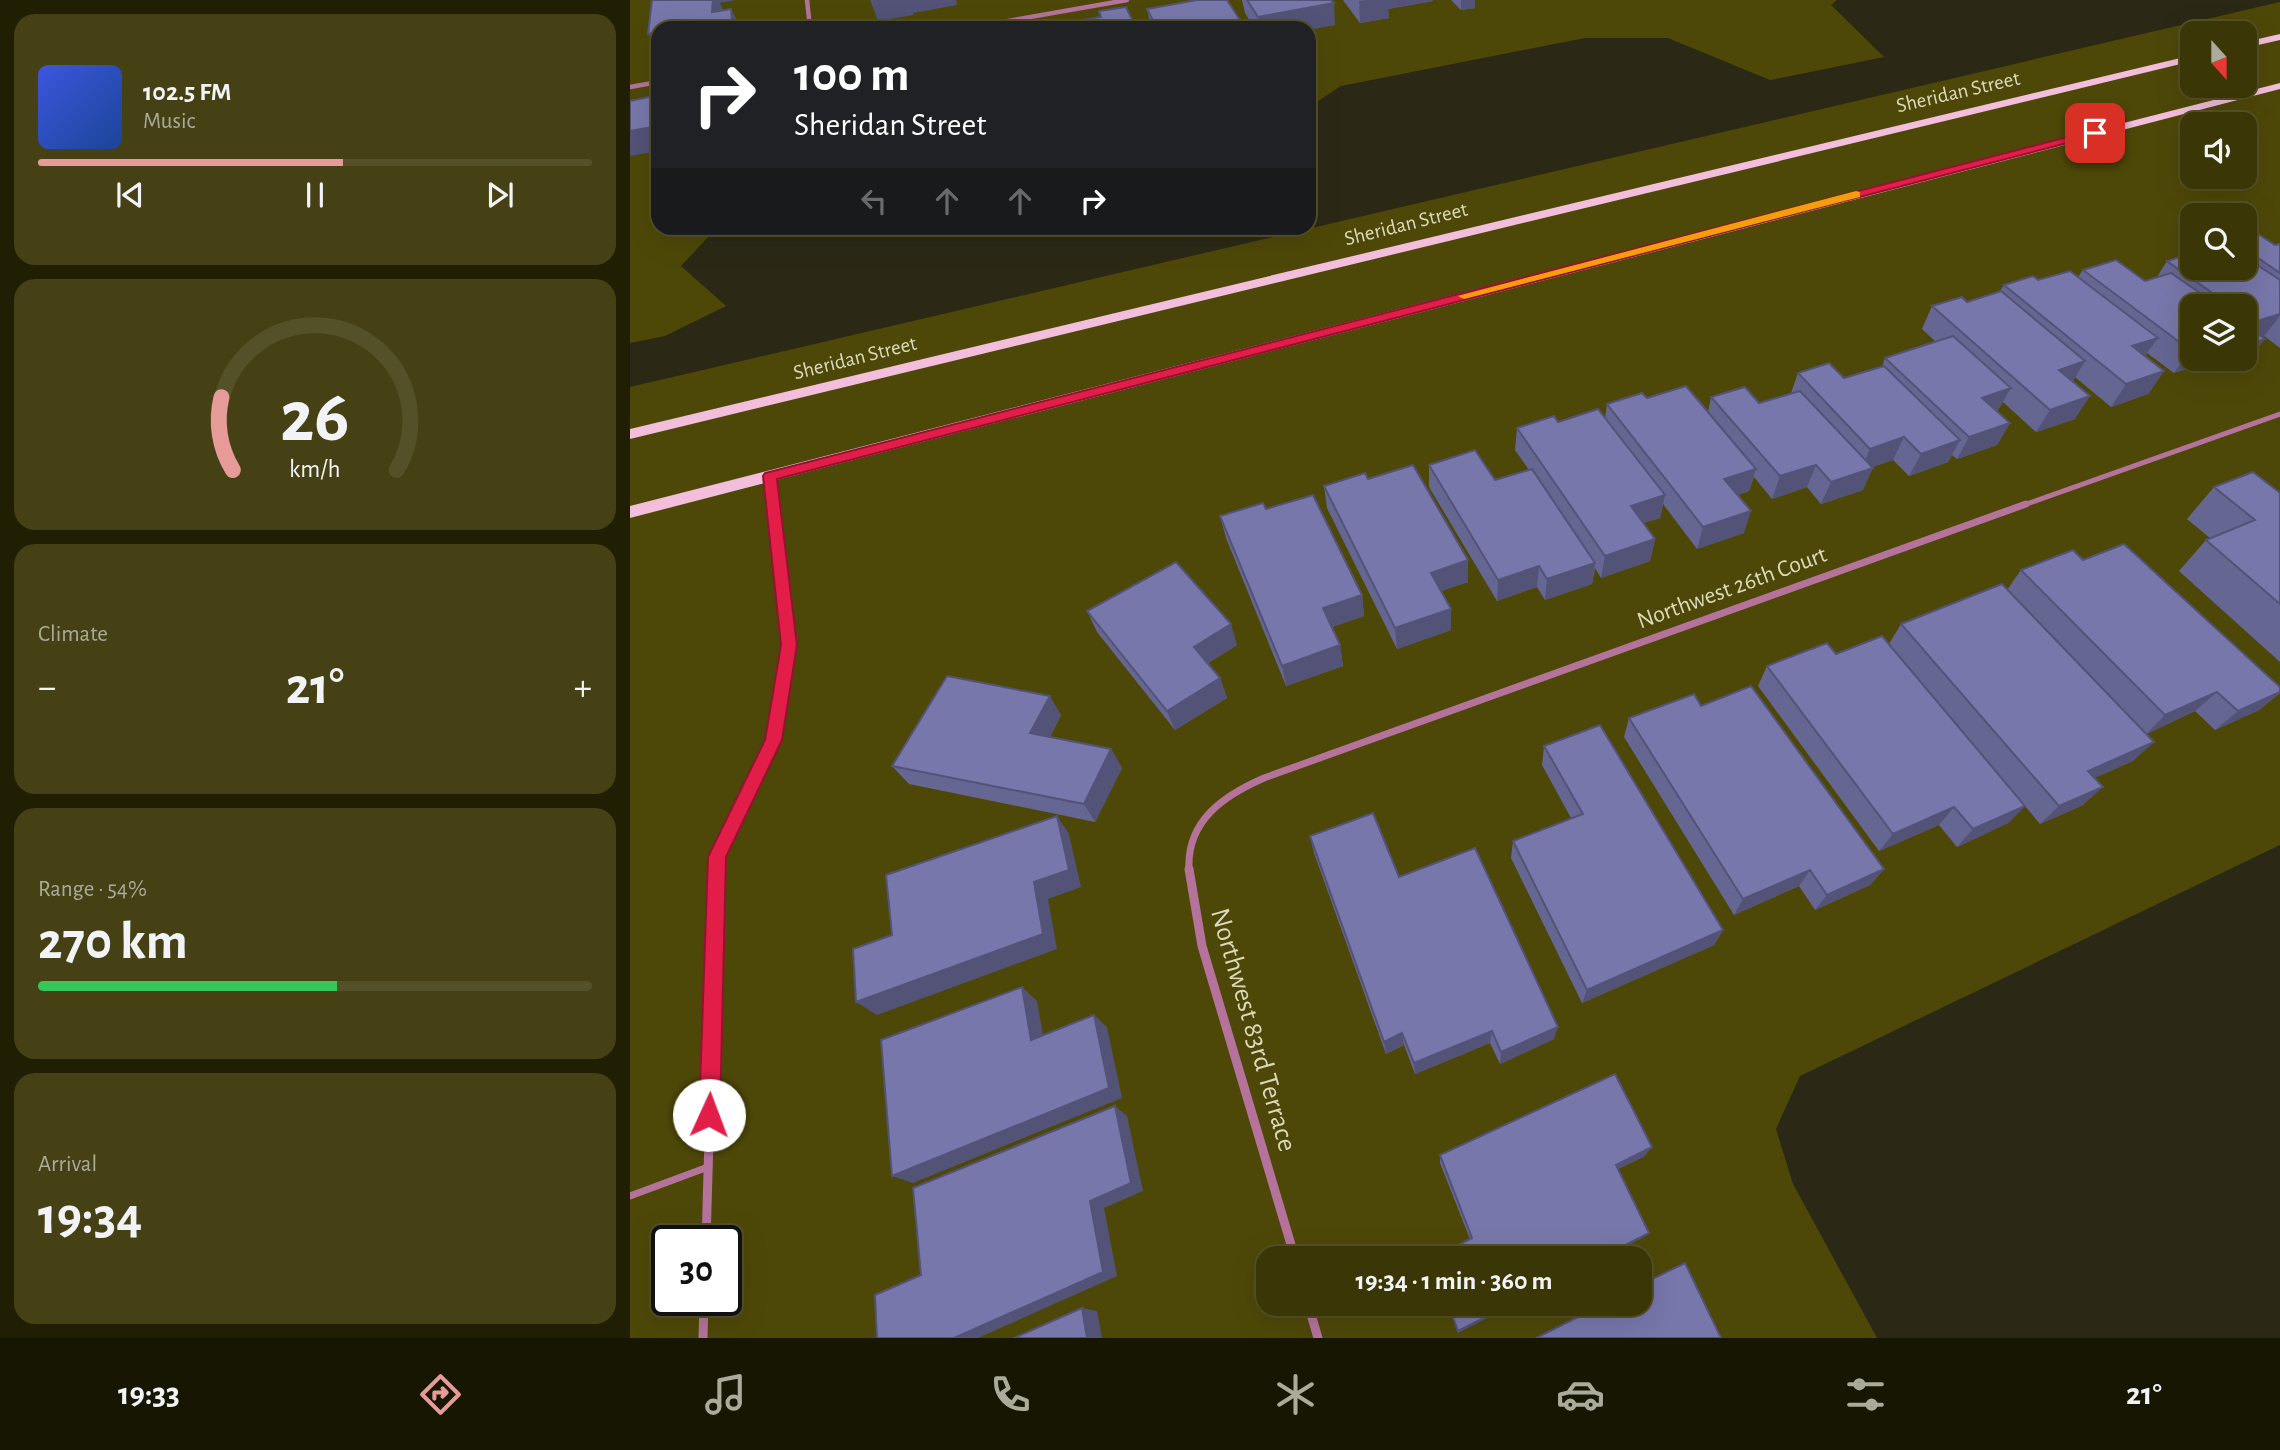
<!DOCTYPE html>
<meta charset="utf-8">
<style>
body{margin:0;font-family:"Alegreya Sans",sans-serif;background:#454114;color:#f1f3f6;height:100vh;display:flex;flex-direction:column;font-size:26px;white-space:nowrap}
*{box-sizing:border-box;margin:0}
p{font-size:23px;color:#abab9b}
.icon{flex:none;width:38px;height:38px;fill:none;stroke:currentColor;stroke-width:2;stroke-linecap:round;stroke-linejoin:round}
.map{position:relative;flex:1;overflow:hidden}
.side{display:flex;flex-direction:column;gap:14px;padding:14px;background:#201e03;width:630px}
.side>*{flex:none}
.top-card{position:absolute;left:21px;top:21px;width:665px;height:214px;border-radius:21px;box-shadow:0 7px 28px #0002,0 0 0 2px #545028;background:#202124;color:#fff;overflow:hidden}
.needle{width:46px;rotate:159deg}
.tools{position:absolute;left:1550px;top:21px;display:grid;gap:14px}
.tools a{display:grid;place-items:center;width:77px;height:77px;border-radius:14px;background:#3a3606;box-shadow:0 7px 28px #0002,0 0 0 2px #545028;font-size:35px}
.speed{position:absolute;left:21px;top:1225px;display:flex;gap:14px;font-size:35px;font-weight:700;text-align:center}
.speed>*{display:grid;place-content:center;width:91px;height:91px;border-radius:50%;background:#3a3606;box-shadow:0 7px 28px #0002,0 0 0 2px #545028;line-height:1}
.speed .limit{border:4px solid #111;border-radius:10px;background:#fff;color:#111}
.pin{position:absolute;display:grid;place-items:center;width:60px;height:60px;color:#fff;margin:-30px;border-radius:14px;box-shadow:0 4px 10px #0006}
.me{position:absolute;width:77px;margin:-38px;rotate:2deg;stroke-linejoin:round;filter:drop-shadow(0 0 5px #0008)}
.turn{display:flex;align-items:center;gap:24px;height:147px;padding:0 28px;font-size:32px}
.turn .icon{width:91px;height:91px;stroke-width:2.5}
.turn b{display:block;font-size:49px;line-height:60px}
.lanes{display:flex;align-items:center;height:66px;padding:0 28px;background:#0003;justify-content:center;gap:35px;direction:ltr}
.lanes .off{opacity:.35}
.big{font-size:52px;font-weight:700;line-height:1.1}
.side .card{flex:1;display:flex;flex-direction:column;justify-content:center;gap:10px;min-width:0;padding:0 24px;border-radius:21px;background:#454114}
.side .dial{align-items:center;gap:0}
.dial svg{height:182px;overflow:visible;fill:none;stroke:#545028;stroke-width:7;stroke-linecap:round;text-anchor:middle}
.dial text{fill:#f1f3f6;stroke:none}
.song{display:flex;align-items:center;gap:21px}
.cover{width:84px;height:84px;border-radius:10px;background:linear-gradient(135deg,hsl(230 70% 55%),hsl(220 70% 35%))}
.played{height:7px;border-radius:4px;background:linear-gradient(90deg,#e69b98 55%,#545028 55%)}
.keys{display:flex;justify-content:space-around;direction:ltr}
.heat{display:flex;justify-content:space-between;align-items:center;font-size:38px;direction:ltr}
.charge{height:10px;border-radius:5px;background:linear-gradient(90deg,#34c759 54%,#545028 0)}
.trip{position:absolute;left:626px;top:1246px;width:396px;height:70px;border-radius:21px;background:#3a3606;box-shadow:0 7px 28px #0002,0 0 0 2px #545028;font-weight:700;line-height:70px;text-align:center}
.tabs{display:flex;height:112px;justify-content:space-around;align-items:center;background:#171602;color:#abab9b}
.tabs .icon{width:49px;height:49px}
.tabs .selected{color:#e69b98}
.tabs b{font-size:32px;color:#f1f3f6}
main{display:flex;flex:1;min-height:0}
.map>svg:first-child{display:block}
.water{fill:#2b2916}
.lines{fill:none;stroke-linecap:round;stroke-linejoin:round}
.lane{stroke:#b5739b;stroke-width:7}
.street-far3{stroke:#b5739b;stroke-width:4.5}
.street-far2{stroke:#b5739b;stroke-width:5}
.street-far1{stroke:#b5739b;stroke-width:7}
.street{stroke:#b5739b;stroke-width:9}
.primary{fill:#f3bddc;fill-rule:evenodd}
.wall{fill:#666693;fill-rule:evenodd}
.shaded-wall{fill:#535378}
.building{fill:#7777ab;stroke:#535378;stroke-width:2}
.route{fill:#e11d48;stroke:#92132f;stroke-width:2}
.slow{fill:#f59e0b}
.labels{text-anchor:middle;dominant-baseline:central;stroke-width:7;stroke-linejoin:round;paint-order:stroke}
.far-street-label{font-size:21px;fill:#dcd9bc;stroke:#4e4808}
.street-label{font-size:24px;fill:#dcd9bc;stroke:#4e4808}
.near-street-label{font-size:28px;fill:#dcd9bc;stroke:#4e4808}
</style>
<main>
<section class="side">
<div class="card">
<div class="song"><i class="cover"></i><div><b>102.5 FM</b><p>Music</p></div></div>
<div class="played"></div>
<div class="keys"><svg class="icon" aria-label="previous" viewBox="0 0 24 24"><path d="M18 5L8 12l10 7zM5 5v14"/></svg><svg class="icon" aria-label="pause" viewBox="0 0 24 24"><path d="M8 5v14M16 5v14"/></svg><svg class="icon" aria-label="next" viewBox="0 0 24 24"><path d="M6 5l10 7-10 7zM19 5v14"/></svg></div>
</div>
<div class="card dial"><svg viewBox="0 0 100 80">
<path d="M14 69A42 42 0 1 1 86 69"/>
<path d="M14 69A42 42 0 0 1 9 37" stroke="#e69b98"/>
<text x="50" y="56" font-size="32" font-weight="700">26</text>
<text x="50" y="72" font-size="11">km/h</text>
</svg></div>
<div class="card"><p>Climate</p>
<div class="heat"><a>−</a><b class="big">21°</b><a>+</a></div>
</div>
<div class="card"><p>Range · 54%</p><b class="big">270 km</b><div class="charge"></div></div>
<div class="card"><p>Arrival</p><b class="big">19:34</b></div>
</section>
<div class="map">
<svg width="1650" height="1338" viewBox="0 0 1650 1338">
<rect width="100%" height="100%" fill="#4e4808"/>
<!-- water -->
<g class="water">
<path d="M1207 0H1650V2L0 387V343L35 336 96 306 51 266 82 233 93 228H679V107L711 86 955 38H1038L1140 80 1254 57 1201 5Z"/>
<path d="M1650 845V1338H1247L1163 1184 1146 1129 1170 1076Z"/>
</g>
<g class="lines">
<!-- lane -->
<path class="lane" d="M0 1196 78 1167"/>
<!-- street-far3 -->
<g class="street-far3">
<path d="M177 0 180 28"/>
<path d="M338 28 497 0"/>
<path d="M0 87 28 82"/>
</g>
<!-- street-far2 -->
<g class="street-far2">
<path d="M140 476 143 506"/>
<path d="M1391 506 1650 414"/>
</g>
<!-- street-far1 -->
<g class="street-far1">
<path d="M87 871V857L144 740 159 645 143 504"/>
<path d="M559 871C556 821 593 796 634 778L1396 504"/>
</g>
<!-- street -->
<g class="street">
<path d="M559 869 572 946 665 1258"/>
<path d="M76 1241 87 869"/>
<path d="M678 1304 688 1338"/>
<path d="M73 1338 74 1300"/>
</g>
<!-- primary -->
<g class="primary">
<path d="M1650 34V40L1615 48V42Z"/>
<path d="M1563 55V61L0 439V429Z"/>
<path d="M1650 83V89L0 518V506Z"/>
</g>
</g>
<!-- wall -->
<g class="wall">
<path d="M612 0H702L705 25 679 28H624L615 13Z"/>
<path d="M713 0H803V1L758 9 759 18 730 23Z"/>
<path d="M821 0H845V8L831 10Z"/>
<path d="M517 9 610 20 611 28H521Z"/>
<path d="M1615 237 1645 245 1650 243V348L1634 336 1632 337 1617 362 1584 373 1572 364 1544 373 1517 353 1515 356 1534 371 1518 394 1481 407 1445 377 1443 382 1445 419 1406 432 1373 402 1368 410 1366 411 1380 423 1367 445 1327 459 1322 455 1318 462 1279 476 1263 460 1242 467 1233 490 1191 504 1177 487 1142 499 1124 477 1119 491 1108 495 1114 533 1067 549 1033 504 1030 518 1013 523 1025 539 1020 561 971 578 965 568 962 584 915 600 907 587 867 601 799 487V465L865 480 899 470 885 450 887 428 928 422 975 418 977 404 1017 398 1078 412 1081 397 1129 403 1161 393 1168 373 1214 378 1252 367 1255 358 1306 342 1292 329 1302 306 1337 302 1370 291 1374 285 1408 280 1448 277 1453 270 1515 281 1527 277 1537 261 1563 268H1615ZM1563 306H1615V359H1563Z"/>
<path d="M738 479 838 560V582L811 591 821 609V630L767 649 697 508 694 486Z"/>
<path d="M1584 487 1650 493V662L1549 571 1576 540 1580 538 1557 519Z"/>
<path d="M636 509 732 595 734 616 702 627 710 645 713 666 656 686 596 538 590 516Z"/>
<path d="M1453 560 1650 687V693L1629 710 1585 730 1565 711 1516 734 1503 761 1464 778 1453 805 1410 824 1395 806 1378 823 1327 847 1309 825 1249 851 1128 686 1137 666 1259 644 1271 624 1377 590 1391 570Z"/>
<path d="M457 611 607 645 578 663 590 678 597 698 545 730 467 632Z"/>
<path d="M1071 706 1254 869 1240 885 1185 910 1169 886 1104 915 994 737 999 718Z"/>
<path d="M431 715 420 737 481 749 492 768 465 822 279 784 262 766Z"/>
<path d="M914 746 1093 930 1084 945 952 1003 881 858 883 841 941 818 912 765Z"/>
<path d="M680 836 769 877 924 1039 870 1064 860 1043 785 1074 774 1045 756 1054 684 853Z"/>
<path d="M810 1155 1015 1156 988 1169 1012 1238 840 1239 810 1163Z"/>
</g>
<!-- shaded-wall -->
<g class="shaded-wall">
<path d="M28 0H105L90 3 94 12 101 9 111 28H55Z"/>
<path d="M240 0H326L327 5 283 13V15L248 21Z"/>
<path d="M692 0H702V4L704 3 705 25 679 30V28H630L628 17Z"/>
<path d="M737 0H803V1L758 9 759 18 730 23 729 1Z"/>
<path d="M831 0H845V8L831 10Z"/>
<path d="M610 20 611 28H567Z"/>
<path d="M28 32V51L18 34Z"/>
<path d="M28 126V151L0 156V131Z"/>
<path d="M1650 314V316L1634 336 1615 342V334L1624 322Z"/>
<path d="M1528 338 1512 360 1502 346Z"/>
<path d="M1635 339 1617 362 1584 373 1595 359H1615V345Z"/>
<path d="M1563 349V359H1576L1572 364 1544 373 1560 350Z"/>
<path d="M1455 361 1441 384 1429 370Z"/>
<path d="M1534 371 1518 394 1481 407 1496 384Z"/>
<path d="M1381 388 1368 410 1340 420 1352 398Z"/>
<path d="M1460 396 1445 419 1406 432 1420 410Z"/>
<path d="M1380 423 1367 445 1327 459 1339 437Z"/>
<path d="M1274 437 1263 460 1230 471 1240 449Z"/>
<path d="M1330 440 1318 462 1279 476 1291 454Z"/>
<path d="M1186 465 1177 487 1142 499 1150 476Z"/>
<path d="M1243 468 1233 490 1191 504 1201 482Z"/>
<path d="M1126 469 1119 491 1088 502 1094 479Z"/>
<path d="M1035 495 1030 518 997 528 1001 506Z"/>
<path d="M1121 511 1114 533 1067 549 1073 527Z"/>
<path d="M1025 539 1020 561 971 578 975 556Z"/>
<path d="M838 560V582L801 594V573Z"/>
<path d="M965 563 962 584 915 600 917 579Z"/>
<path d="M909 566 907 587 867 601 868 580Z"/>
<path d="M732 595 734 616 696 629 693 608Z"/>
<path d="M821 609V630L767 649 765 628Z"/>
<path d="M601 624 607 645 571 667 564 647Z"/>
<path d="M710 645 713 666 656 686 652 666Z"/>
<path d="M590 678 597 698 545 730 537 711Z"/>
<path d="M1587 692 1565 711 1515 735 1535 715Z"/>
<path d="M1650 692V693L1629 710 1585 730 1608 711Z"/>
<path d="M420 696 431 715 412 752 400 733Z"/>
<path d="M1524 742 1503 761 1439 789 1458 771Z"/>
<path d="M481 749 492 768 465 822 454 804Z"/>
<path d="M1473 787 1453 805 1410 824 1429 806Z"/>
<path d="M1395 806 1378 823 1327 847 1343 829Z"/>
<path d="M1324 807 1309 825 1249 851 1263 834Z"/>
<path d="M427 816 439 834 451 887 418 899 427 949 247 1015 226 1002 404 882Z"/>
<path d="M1254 869 1240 885 1185 910 1197 895Z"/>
<path d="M1180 870 1169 886 1104 915 1113 899Z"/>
<path d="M1093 930 1084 945 952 1003 957 990Z"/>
<path d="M392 987 407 1001 416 1052 401 1040Z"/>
<path d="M464 1015 477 1027 492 1098 283 1183 262 1176Z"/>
<path d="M928 1027 924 1039 870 1064 871 1052Z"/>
<path d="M862 1031 860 1043 785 1074 784 1063Z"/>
<path d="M772 1033 774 1045 756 1054 754 1042Z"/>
<path d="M485 1106 497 1116 513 1191 474 1208 487 1276 348 1338H324L460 1201Z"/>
<path d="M1022 1147 1015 1156 980 1173 986 1165Z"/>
<path d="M1019 1233 1012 1238 973 1258H970Z"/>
<path d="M882 1304H885L828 1333V1331Z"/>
<path d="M452 1308 467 1311 472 1338H457Z"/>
</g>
<!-- building -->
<g class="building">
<path d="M22 0H83L82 12 101 9 102 21 55 28H28V32L18 34Z"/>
<path d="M567 0H597L610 20 567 28H527L517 9Z"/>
<path d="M617 0H701L704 3 628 17Z"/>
<path d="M496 7 506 28H417L416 26 471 17 469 11Z"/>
<path d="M28 95V126L0 131V101Z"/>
<path d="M1628 234 1645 245 1650 244V273L1615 249V237Z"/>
<path d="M1563 253V268H1615V257L1650 280V314L1624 322 1615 316V306H1601L1537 261Z"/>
<path d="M1486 260 1515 281 1541 273 1589 306H1563V349L1560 350 1453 270Z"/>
<path d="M1440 271 1528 338 1502 346 1534 371 1496 384 1374 285 1403 276 1408 280Z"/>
<path d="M1371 291 1455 361 1429 370 1460 396 1420 410 1302 306 1332 297 1337 302Z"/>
<path d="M1615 325 1635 339 1615 345Z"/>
<path d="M1323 336 1381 388 1352 398 1380 423 1339 437 1255 358Z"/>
<path d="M1199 363 1214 378 1254 366 1330 440 1291 454 1274 437 1240 449 1168 373Z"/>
<path d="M1056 386 1126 469 1094 479 1121 511 1073 527 977 404 1012 393 1017 398Z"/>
<path d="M1115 387 1129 403 1170 391 1243 468 1201 482 1186 465 1150 476 1081 397Z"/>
<path d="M968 409 1035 495 1001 506 1025 539 975 556 887 428 924 416 928 422Z"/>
<path d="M845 450 865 480 902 469 965 563 917 579 909 566 868 580 799 465Z"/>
<path d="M783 465 838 560 801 573 821 609 765 628 694 486 735 473 738 479Z"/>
<path d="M1623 472 1650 493V604L1576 540 1625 520 1584 487Z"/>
<path d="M683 495 732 595 693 608 710 645 652 666 590 516 633 503 636 509Z"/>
<path d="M1494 544 1650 687V692L1608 711 1587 692 1535 715 1391 570 1443 550 1453 560Z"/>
<path d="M546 562 601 624 564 647 590 678 537 711 457 611Z"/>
<path d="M1372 584 1524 742 1458 771 1473 787 1429 806 1271 624Z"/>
<path d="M1252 636 1395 806 1343 829 1324 807 1263 834 1137 666 1197 643 1206 654Z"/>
<path d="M317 676 420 696 400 733 481 749 454 804 262 766Z"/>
<path d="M1121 686 1254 869 1197 895 1180 870 1113 899 999 718 1064 694 1071 706Z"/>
<path d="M970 725 1093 930 957 990 883 841 953 814 914 746Z"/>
<path d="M743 813 769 877 845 848 928 1027 871 1052 862 1031 784 1063 772 1033 754 1042 680 836Z"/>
<path d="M427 816 439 870 404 882 413 934 226 1002 223 949 262 935 256 875Z"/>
<path d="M392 987 401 1040 464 1015 479 1088 262 1176 251 1040Z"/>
<path d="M985 1074 1022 1147 986 1165 1019 1233 970 1258H803L842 1238 810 1155Z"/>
<path d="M485 1106 501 1183 460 1201 473 1272 324 1338H247L245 1295 291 1275 283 1188Z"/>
<path d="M1055 1263 1091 1338H906L974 1304H1010V1285Z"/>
<path d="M818 1304H882L828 1331Z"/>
<path d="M452 1308 457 1338H384Z"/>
</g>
<!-- route -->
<path class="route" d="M1465 130 1470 133 1468 135 147 479 167 645 152 740 96 857 90 1115 87 1123 79 1126 72 1123 69 1115 78 857 135 740 151 645 133 476 135 473Z"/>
<!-- slow -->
<path class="slow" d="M1226 191 1230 192V197L834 299 828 296Z"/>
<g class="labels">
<!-- far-street labels -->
<g class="far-street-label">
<text transform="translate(1328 92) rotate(-13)">Sheridan Street</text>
<text transform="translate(776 224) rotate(-14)">Sheridan Street</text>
<text transform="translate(225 358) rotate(-14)">Sheridan Street</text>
</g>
<!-- street labels -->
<g class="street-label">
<text transform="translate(1102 588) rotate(-20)">Northwest 26th Court</text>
</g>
<!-- near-street labels -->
<g class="near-street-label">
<text transform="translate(623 1030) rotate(74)">Northwest 83rd Terrace</text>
</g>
</g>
</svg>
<div class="tools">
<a><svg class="needle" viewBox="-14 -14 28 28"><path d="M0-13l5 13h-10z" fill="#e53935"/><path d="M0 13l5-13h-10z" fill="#abab9b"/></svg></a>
<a><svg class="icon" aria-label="sound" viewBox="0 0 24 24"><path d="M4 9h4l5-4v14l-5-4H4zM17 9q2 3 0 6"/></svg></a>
<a><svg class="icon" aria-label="search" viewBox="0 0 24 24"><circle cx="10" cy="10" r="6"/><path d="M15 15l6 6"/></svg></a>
<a><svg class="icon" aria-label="layers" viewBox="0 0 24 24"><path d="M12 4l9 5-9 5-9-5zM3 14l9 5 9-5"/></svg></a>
</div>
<div class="speed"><div class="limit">30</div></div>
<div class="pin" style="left:1465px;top:133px;background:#d93025"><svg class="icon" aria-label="arrive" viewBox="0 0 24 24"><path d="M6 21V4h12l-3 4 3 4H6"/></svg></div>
<svg class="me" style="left:79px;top:1115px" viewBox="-20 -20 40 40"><circle r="19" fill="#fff"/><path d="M0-13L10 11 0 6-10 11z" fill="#e11d48"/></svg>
<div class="trip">19:34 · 1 min · 360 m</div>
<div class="top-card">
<div class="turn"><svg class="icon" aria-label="right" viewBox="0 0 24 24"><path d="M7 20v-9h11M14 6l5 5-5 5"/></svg><div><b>100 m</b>Sheridan Street</div></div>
<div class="lanes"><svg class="icon off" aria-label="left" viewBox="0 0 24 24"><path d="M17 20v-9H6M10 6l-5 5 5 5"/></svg><svg class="icon off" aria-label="ahead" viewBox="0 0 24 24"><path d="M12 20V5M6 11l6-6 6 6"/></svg><svg class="icon off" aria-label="ahead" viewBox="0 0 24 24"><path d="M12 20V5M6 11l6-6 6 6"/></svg><svg class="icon" aria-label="right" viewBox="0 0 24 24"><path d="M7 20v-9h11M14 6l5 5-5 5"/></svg></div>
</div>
</div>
</main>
<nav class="tabs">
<b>19:33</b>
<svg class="icon selected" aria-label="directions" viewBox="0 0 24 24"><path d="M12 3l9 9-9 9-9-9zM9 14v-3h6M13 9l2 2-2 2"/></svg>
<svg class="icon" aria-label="music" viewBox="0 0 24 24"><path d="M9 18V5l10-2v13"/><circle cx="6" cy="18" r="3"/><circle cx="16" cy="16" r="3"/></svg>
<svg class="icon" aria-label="phone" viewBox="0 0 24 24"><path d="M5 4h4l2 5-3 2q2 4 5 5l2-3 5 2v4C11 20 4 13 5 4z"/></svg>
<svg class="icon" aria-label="climate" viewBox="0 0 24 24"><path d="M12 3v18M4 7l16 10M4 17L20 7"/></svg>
<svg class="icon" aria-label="car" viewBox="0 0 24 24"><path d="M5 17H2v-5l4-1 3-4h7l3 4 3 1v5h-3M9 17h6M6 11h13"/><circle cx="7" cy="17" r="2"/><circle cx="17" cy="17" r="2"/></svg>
<svg class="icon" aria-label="filters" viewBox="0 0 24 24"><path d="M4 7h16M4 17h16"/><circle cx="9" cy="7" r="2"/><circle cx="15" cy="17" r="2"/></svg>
<b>21°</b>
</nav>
